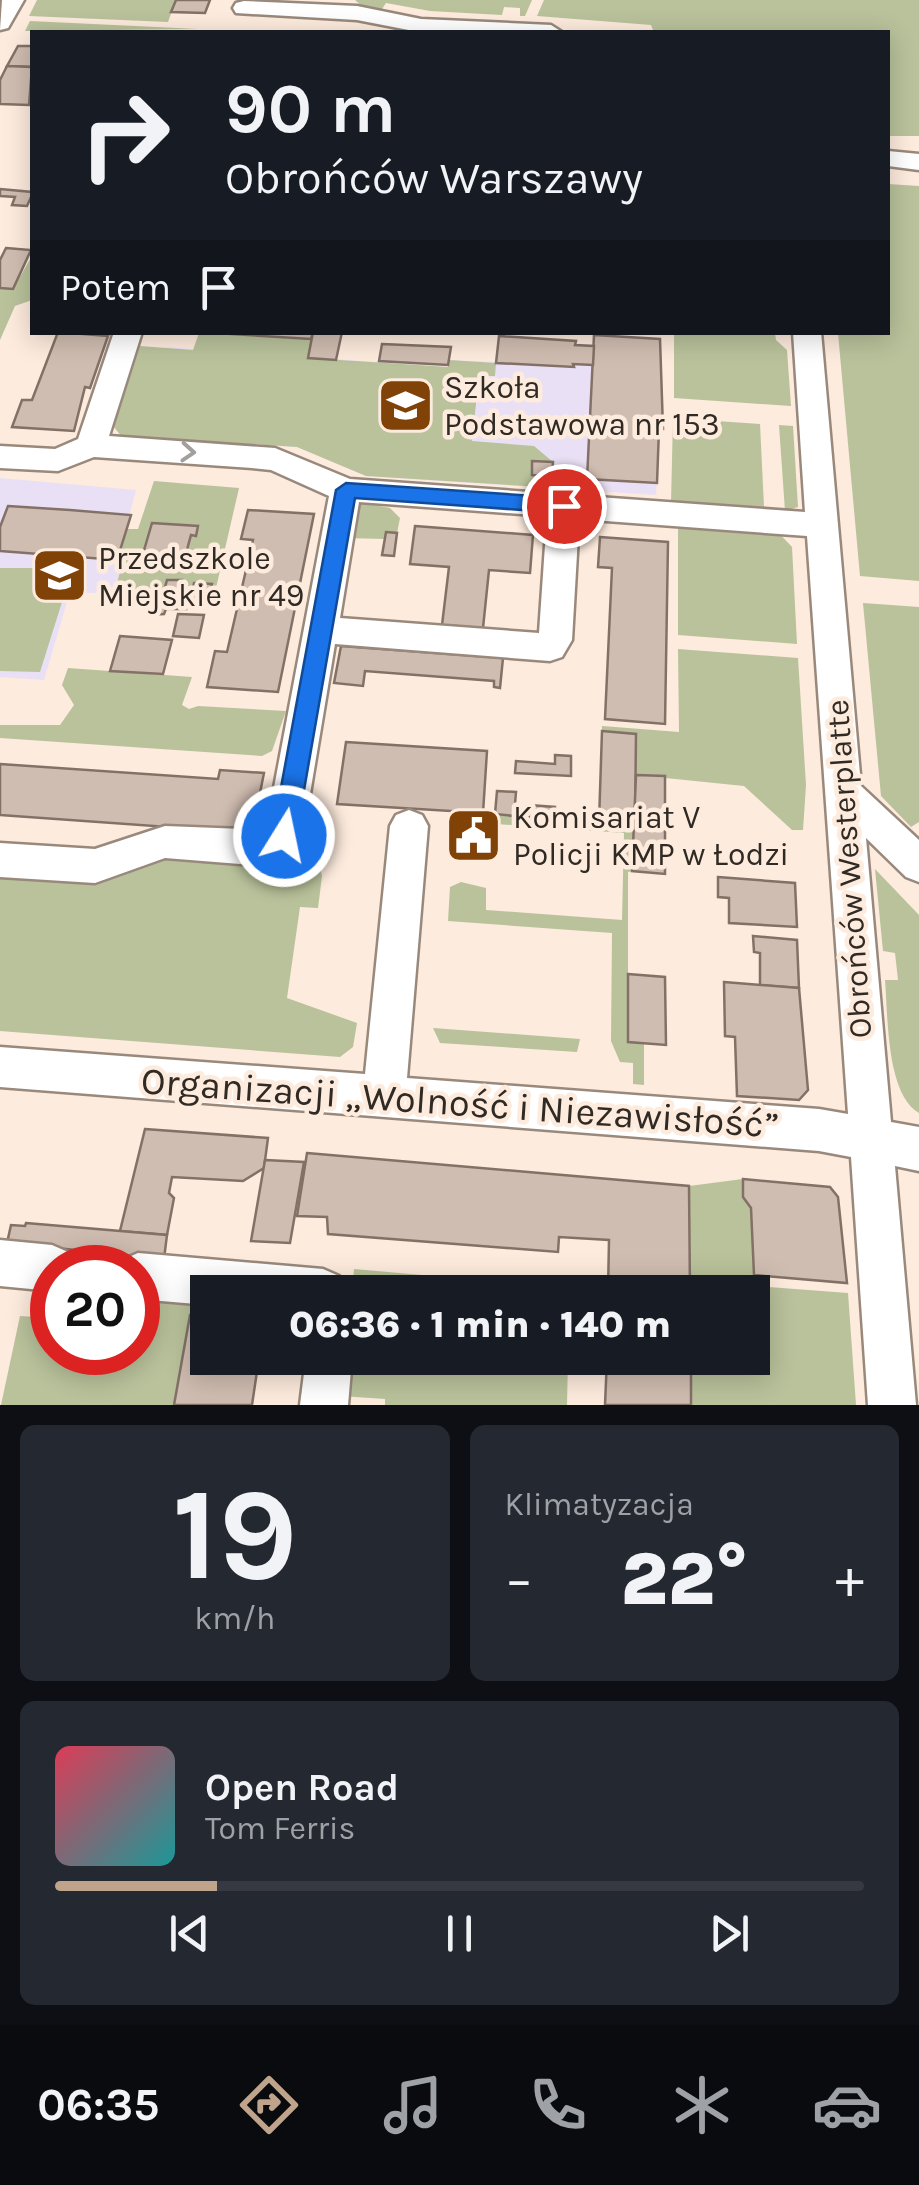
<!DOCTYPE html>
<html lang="pl">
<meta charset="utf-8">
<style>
body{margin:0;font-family:Karla,sans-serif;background:#242831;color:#f1f3f6;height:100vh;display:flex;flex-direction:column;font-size:38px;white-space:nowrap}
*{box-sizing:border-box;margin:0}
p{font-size:32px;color:#9ea1a6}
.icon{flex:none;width:55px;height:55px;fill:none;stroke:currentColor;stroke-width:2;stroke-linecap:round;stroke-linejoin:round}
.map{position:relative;height:1405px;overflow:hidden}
.sheet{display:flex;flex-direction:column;gap:20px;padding:20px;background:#0d0f14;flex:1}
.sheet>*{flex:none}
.hud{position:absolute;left:30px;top:30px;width:860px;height:305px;border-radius:0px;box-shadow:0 5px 25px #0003;background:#171b24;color:#f1f3f6;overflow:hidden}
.speed{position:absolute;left:30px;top:1245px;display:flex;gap:20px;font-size:50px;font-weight:700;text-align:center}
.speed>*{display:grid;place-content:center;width:130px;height:130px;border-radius:50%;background:#171b24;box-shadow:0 5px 25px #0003;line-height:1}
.speed .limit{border:15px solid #d22;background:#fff;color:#111}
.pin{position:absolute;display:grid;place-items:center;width:85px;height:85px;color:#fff;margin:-42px;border:5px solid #fff;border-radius:50%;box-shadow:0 2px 10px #0007}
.me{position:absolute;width:110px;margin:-55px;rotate:10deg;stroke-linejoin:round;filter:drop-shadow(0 0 8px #0008)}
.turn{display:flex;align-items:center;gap:35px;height:210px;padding:0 30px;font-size:45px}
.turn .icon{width:130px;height:130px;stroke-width:2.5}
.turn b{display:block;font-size:70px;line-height:85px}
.then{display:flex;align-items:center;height:95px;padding:0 30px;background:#0003;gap:20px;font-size:38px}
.big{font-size:75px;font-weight:800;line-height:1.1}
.sheet .widget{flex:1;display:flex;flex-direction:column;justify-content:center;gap:15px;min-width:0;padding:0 35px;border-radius:15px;background:#242831}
.sheet .dial{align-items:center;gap:0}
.dial b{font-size:130px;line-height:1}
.song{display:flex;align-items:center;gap:30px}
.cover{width:120px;height:120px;border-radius:15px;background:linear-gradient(135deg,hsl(350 70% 55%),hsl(180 70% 35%))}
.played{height:10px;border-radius:5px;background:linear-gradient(90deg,#bfa38a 20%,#363941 20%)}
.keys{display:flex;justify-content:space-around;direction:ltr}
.heat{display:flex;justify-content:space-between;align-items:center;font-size:55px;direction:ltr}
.sheet .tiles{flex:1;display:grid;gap:20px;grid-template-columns:1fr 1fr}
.widget:last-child{grid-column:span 2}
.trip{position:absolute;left:190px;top:1275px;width:580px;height:100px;border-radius:0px;background:#171b24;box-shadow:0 5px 25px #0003;font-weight:800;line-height:100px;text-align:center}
.dock{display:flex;height:160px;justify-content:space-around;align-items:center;background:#090b0e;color:#9ea1a6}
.dock .icon{width:70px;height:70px}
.dock .on{color:#bfa38a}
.dock b{font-size:45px;color:#f1f3f6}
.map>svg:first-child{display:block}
.education{fill:#eae0f5}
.green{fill:#b9c29b}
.building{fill:#d0bdb1;stroke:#837167;stroke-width:2.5}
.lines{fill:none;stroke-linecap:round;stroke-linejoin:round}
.minor-casing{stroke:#99897c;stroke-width:5}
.minor{fill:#fff;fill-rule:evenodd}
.oneway{stroke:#a29f9c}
.route{fill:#1a73e8;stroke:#114b97;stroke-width:2.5}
.labels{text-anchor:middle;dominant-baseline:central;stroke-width:9;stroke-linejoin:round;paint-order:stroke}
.poi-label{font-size:32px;fill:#302a24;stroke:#fdebdd;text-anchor:start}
.street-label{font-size:32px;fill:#302a24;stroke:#fdebdd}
.near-street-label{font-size:38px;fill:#302a24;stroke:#fdebdd}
</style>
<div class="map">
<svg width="919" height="1405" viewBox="0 0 919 1405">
<rect width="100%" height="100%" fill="#fdebdd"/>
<!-- education -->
<g class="education">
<path d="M499 336 594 345 663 389 656 495 366 476 297 447 137 437 164 347 448 367 449 360 496 362Z"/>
<path d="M0 478 136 490 118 559 123 561 114 594 70 592 44 680 0 677Z"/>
</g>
<!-- green -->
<g class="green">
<path d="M37 0H176L168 22 29 16Z"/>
<path d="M355 0H532L525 16H520V8L504 7 502 15 430 11 386 3 380 12 364 8Z"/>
<path d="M544 0H919V136H888V32H678L653 30 651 25 537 16Z"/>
<path d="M30 21 198 29 25 31Z"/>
<path d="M888 184 919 186V581L860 576 838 333 888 332Z"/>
<path d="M32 256V300L15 306 0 340V288L13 289Z"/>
<path d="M199 333 311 339 309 358 448 367 449 360 496 363 495 376H479L472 441 534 446 553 462 532 461V475L557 477 556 488 366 476 297 447 121 436 114 427 140 346 193 350Z"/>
<path d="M674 333H775L776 340 787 350 791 406 674 398Z"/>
<path d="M673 418 760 424 764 507 671 502Z"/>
<path d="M779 425 793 426 798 507 785 511Z"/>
<path d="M154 481 239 488 213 601H209L212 584 194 583 192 593 179 592 181 580H167L162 598 114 594 123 561 117 560 127 529H138Z"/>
<path d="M363 503 390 508 400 518 397 533 386 532 385 539 344 538 355 507Z"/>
<path d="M678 522 775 529 792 547 797 644 678 635Z"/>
<path d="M0 568H46L68 583 40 672 0 671Z"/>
<path d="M863 603 919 607V822L911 827 881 796Z"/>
<path d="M678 649 798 658 806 785 803 830H792L744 786 636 775V734L602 731V726L679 732Z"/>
<path d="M68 668 192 677 182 705 189 709 198 706 286 711 272 751 262 756 0 738V725H60L74 705 62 685Z"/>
<path d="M483 813 635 824 632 871 628 872V1042L644 1044V1085L633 1084V1063L620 1062 611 1041 612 933 448 921 450 887 461 882 486 888V910L622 920 624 833 482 823Z"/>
<path d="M159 854 319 864 322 876 318 908 300 907 287 998 357 1023 353 1047 340 1057 0 1031V869Z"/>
<path d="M875 869 919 915V1113C886 1094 888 1015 885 980H898L895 953 883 951Z"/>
<path d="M433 1028 580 1039 577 1052 440 1043Z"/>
<path d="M743 1179V1197L751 1208 755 1286 848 1293 856 1405H691V1358H752V1292H690L689 1186Z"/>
<path d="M354 1269 570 1288V1292H352Z"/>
<path d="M138 1285 214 1292H208L207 1316 174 1405H1L20 1316 52 1318V1352H138Z"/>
<path d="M345 1358H568L567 1405H385V1399L341 1396Z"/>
</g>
<!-- building -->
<g class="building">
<path d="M176 0H210L205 13 171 12Z"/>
<path d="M18 46H32V67L7 66Z"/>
<path d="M7 66 32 67 29 105 0 104V80Z"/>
<path d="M0 189 32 192V195L27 206 12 205 15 197 0 196Z"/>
<path d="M6 248 31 250 13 289 0 288V260Z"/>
<path d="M58 332 108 336 90 388 85 387 74 431 12 427 22 400H32Z"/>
<path d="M199 332H313L311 339Z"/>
<path d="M313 332H342L336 360 308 358Z"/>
<path d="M594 335 660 339 663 429H659L657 483 587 479Z"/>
<path d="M499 336 576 341 575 345 594 346 593 365 573 364 574 367 496 363Z"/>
<path d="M382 344 451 347 448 365 379 361Z"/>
<path d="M532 461 553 462 552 477 532 475Z"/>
<path d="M8 506 70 510 131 515 117 560 0 551V527Z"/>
<path d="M248 510 314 514 278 692 207 687 215 651 227 652 253 540 241 539Z"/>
<path d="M152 523 198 526 196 536 191 535 182 568 140 564Z"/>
<path d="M415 526 533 535 530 573 489 570 483 628 442 625 449 567 410 564Z"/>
<path d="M386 532 397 533 394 556 382 555Z"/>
<path d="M600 537 668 542 665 724 605 719 612 568 598 567Z"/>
<path d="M167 580H182L179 592 192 593 194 583 212 584 209 601 162 598Z"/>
<path d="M153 598 186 600V609H166L164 614 150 615Z"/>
<path d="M178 614 204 615 199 638 173 636Z"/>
<path d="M120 636 172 640 163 674 110 671Z"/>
<path d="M341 646 503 658 500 688 494 687V681L365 671 363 686 334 683Z"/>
<path d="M602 731 636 734 635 824 599 822Z"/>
<path d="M346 742 487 751 483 813 337 804Z"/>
<path d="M555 755 571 756V776L515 773 516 761 555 764Z"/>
<path d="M0 764 218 779 220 770 264 773 252 833 0 815Z"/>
<path d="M636 775 665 776V874L632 871Z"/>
<path d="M497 791 516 792 514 816 495 814Z"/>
<path d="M529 805 555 807 554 819 528 817Z"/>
<path d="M718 877 795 883 797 927 729 923V898L718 897Z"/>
<path d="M753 936 797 940 799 988 760 985V953L754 952Z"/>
<path d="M628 974 665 977 666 1045 628 1042Z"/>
<path d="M724 982 799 988 808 1090 799 1100 737 1096 735 1037 725 1036Z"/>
<path d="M145 1129 268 1138 264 1168 243 1181 172 1177 169 1193 174 1198 167 1235 120 1231Z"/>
<path d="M307 1153 689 1186 690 1292H608L609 1240 559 1237 558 1252 328 1234 327 1217 297 1216Z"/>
<path d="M265 1160 304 1162 290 1243 251 1241Z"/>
<path d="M743 1179 830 1187 838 1197 847 1283 754 1275 751 1208 743 1197Z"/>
<path d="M26 1223 167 1235 164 1259 7 1243 11 1225 25 1226Z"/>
<path d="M190 1315 208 1316V1358H259L252 1405H174Z"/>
<path d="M607 1358H691V1405H605Z"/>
</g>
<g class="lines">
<defs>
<g id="minor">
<path d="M2 0H24L8 28 0 30Z"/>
<path d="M244 1 357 6 421 19 551 25 562 32H419L357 20 236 13 233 8 236 3Z"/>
<path d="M888 151 919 154V170L888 166Z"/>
<path d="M114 332H142L109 436 275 448 350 479 805 512 793 332H821L861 786 919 840V882L906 877 866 838 891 1122 919 1127V1171L895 1166 916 1405H868L851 1157 819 1151 0 1087V1047L365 1074 390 826 396 815 409 810 422 815 428 826 407 1078 819 1109 848 1114 807 536 579 519 572 640 562 657 550 661 335 644 303 836 290 857 265 866 165 858 95 883 0 877V843L95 849 165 826 266 830 329 496 271 470 252 468 94 457 58 471 0 468V446L55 449 78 439ZM359 502 547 516 539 633 340 618Z"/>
<path d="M0 1240 52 1245 68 1252 74 1268H52V1291L0 1286Z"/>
<path d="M138 1253 323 1269 339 1276 346 1292H208V1305L138 1299V1268H119L122 1260Z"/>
<path d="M306 1358H352L348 1405H300Z"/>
</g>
</defs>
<!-- minor casing -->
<use href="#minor" class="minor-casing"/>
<!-- minor -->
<use href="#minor" class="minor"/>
</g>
<!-- one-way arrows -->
<defs><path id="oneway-chevron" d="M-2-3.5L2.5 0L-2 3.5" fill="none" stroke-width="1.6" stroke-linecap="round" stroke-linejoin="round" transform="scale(2.5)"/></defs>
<use class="oneway" href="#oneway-chevron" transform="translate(188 452) rotate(4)"/>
<!-- route -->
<path class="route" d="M346 483 564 498 574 506 564 513 355 498 296 836 293 844 284 847 276 844 272 836 336 490Z"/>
<!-- icons -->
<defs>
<symbol id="school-square" viewBox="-11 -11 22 22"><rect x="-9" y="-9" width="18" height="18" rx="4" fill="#814207" stroke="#fdebdd"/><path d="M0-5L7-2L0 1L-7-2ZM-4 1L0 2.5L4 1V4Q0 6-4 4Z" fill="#fff"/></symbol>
<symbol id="civic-square" viewBox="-11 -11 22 22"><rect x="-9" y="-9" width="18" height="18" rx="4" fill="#814207" stroke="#fdebdd"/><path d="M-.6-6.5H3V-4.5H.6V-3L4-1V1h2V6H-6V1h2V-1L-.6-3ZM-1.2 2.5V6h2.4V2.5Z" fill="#fff"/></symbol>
</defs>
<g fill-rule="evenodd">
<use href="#school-square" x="374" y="374" width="63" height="63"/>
<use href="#school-square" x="28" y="544" width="63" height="63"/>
<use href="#civic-square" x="442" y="804" width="63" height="63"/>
</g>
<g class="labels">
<!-- poi labels -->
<g class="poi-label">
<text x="444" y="387">Szkoła<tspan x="444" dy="37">Podstawowa nr 153</tspan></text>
<text x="98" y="558">Przedszkole<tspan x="98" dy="37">Miejskie nr 49</tspan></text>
<text x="513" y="817">Komisariat V<tspan x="513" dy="37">Policji KMP w Łodzi</tspan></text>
</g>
<!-- street labels -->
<g class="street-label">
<text transform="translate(849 869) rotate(-94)">Obrońców Westerplatte</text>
</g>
<!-- near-street labels -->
<g class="near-street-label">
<text transform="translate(460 1103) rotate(4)">Organizacji „Wolność i Niezawisłość”</text>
</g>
</g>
</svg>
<div class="speed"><div class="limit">20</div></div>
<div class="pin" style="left:564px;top:506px;background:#d93025"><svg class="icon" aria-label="arrive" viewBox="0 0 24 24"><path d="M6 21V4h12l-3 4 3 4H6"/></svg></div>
<svg class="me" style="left:284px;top:836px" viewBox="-20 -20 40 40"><circle r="17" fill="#1a73e8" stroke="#fff" stroke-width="3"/><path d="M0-11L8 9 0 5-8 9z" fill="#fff"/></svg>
<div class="trip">06:36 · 1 min · 140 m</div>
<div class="hud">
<div class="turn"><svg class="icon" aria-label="right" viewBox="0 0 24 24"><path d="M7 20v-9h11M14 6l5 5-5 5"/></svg><div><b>90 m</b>Obrońców Warszawy</div></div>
<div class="then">Potem<svg class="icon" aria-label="arrive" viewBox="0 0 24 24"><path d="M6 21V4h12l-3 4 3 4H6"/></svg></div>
</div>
</div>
<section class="sheet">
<div class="tiles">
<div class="widget dial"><b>19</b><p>km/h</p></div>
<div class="widget"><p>Klimatyzacja</p>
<div class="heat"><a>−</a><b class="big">22°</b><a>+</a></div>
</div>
<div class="widget">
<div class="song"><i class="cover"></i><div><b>Open Road</b><p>Tom Ferris</p></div></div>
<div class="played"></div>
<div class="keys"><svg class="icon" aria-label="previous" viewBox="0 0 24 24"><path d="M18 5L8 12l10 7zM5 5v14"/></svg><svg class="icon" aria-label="pause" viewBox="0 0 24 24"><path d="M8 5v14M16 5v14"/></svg><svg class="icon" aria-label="next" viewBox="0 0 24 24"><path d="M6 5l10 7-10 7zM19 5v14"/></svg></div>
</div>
</div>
</section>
<nav class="dock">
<b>06:35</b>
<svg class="icon on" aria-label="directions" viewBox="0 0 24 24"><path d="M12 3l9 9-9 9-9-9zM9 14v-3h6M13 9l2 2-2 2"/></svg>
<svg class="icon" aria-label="music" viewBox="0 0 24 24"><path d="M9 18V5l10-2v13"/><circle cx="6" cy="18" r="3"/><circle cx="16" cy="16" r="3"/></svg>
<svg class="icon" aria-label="phone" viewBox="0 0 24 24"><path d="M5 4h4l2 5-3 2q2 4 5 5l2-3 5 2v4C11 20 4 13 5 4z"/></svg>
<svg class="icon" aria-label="climate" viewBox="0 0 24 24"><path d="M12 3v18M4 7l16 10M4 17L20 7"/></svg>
<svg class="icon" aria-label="car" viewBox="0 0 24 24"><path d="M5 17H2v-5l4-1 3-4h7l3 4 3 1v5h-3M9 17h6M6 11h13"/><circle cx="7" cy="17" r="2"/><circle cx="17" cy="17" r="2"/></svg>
</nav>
